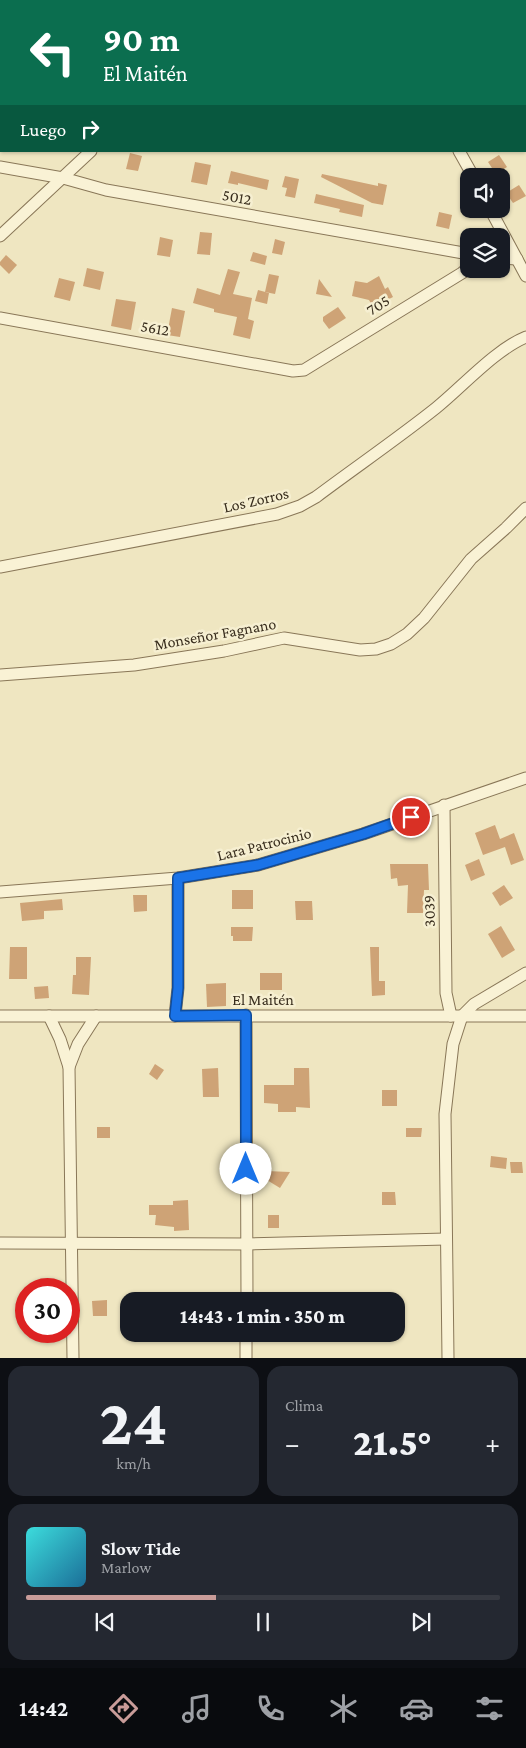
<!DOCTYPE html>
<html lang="es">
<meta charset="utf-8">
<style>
body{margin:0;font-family:"Crimson Pro",serif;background:#242831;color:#f1f3f6;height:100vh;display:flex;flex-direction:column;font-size:19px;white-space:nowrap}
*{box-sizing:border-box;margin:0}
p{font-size:16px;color:#9ea1a6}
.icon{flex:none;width:28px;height:28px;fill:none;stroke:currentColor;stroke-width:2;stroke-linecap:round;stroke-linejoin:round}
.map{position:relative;height:1358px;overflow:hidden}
.side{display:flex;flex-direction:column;gap:8px;padding:8px;background:#0d0f14;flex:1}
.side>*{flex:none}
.top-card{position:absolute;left:0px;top:0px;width:526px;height:152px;box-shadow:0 1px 4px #0004;background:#0b6e4f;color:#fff;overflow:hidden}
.controls{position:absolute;left:460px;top:168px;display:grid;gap:10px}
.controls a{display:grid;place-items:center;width:50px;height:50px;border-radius:10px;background:#171b24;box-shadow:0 1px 4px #0004;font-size:25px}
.speed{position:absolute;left:15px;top:1278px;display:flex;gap:10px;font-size:25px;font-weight:700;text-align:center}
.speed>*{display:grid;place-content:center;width:65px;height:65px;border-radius:50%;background:#171b24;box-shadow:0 1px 4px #0004;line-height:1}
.speed .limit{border:8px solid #d22;background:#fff;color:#111}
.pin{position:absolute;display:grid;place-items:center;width:42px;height:42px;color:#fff;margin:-21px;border:2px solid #fff;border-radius:50%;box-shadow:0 1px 5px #0007}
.me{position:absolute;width:55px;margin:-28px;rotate:0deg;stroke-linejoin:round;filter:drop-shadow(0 0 4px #0008)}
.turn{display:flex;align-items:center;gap:18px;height:105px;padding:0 20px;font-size:22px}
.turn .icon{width:65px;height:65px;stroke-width:2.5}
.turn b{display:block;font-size:35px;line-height:42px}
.then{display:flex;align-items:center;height:48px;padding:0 20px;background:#0003;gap:10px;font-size:19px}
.big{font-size:38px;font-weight:800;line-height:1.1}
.side .card{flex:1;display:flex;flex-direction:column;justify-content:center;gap:8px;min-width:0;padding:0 18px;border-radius:15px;background:#242831}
.side .dial{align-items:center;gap:0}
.dial b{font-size:65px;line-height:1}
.song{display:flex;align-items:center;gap:15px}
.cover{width:60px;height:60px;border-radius:8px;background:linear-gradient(135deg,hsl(180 70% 55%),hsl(200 70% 35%))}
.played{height:5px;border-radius:2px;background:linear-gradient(90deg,#c99c99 40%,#363941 40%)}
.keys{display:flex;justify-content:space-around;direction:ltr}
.heat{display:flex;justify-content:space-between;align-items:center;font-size:28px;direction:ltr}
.side .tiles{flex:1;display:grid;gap:8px;grid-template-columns:1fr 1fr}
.card:last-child{grid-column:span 2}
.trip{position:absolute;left:120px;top:1292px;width:285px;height:50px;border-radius:15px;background:#171b24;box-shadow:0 1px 4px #0004;font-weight:800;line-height:50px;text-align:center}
.menu{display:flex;height:80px;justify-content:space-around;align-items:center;background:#090b0e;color:#9ea1a6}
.menu .icon{width:35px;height:35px}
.menu .on{color:#c99c99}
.menu b{font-size:22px;color:#f1f3f6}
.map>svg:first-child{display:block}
.building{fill:#cea376}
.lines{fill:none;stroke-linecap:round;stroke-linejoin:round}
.minor-casing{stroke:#897758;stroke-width:13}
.minor{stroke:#f9f2d5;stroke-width:11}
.route-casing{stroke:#114b97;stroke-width:12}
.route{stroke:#1a73e8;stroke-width:9}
.labels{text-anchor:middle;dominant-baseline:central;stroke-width:5;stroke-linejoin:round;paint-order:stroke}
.street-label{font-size:16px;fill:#382d1d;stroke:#f6efd1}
</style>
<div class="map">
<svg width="526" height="1358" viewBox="0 0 526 1358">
<rect width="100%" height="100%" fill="#efe6c1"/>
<!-- building -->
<g class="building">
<path d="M130 153 142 156 138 171 126 169Z"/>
<path d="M499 155 507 167 496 174 488 162Z"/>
<path d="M195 162 211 165 207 185 191 182Z"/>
<path d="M231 171 269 180 267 190 238 183V185L228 183Z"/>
<path d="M322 174 378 186V183L387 185 383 205 372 203 321 177Z"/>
<path d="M285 176 299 179 295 198 285 196 287 188 282 187Z"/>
<path d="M519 185 526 196 513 203 506 193Z"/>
<path d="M316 194 364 205 362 217 339 212 340 209 314 203Z"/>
<path d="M439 212 452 215 449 229 436 226Z"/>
<path d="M200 232 212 233 210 255 197 254Z"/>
<path d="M160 237 173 240 170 257 157 255Z"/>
<path d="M275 239 285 242 282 255 272 253Z"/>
<path d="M253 252 267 256 265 265 250 261Z"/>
<path d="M6 255 17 265 9 274 0 265V262Z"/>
<path d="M87 268 104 272 100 290 83 286Z"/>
<path d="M228 269 240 272 233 294 252 298 248 319 254 321 250 339 233 335 237 317 214 312V309L193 303 197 288 220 295Z"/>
<path d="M269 274 279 276 275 294 265 292Z"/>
<path d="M379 276 385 289 388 287 393 297 373 307 369 300 352 296 355 281 367 283Z"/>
<path d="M59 278 75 282 70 301 54 297Z"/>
<path d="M319 279 332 297 316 294Z"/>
<path d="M258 290 269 293 267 304 255 301Z"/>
<path d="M116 299 136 302 131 330 111 326Z"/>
<path d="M338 307 346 318 329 329 323 321V317Z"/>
<path d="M172 308 185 311 180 337 167 335Z"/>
<path d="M495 825 500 839 514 833 524 860 511 865 505 847 483 855 475 833Z"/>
<path d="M479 859 485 875 471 881 465 865Z"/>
<path d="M390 864H428L429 890H424L423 913H407L408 885 398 886 397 878 391 879Z"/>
<path d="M504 885 513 898 500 906 492 893Z"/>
<rect x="232" y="890" width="21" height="19"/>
<path d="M133 895H147V911L134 912Z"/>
<path d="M62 899 63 910 44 911V919L22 921 20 903Z"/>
<path d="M295 901H312L313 920H296Z"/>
<path d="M501 926 515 950 502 958 488 934Z"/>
<path d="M231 927H253L252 941H233V936H231Z"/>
<path d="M10 947H27V979H9Z"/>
<path d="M370 947H379V981H385V995L372 996Z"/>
<path d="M76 957H91L89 995 72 994 73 975H76Z"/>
<rect x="260" y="973" width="22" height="17"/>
<path d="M226 983V1006L207 1007 206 984Z"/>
<path d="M48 986 49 998 35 999 34 987Z"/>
<path d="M155 1064 164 1070 157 1080 149 1074Z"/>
<path d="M218 1068 219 1097H203L202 1069Z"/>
<path d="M294 1068H309L310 1108 296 1107V1112H278V1104L264 1103V1085H294Z"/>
<rect x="382" y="1090" width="15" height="16"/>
<rect x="97" y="1127" width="13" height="11"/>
<path d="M406 1128H422L421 1137H406Z"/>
<path d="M491 1156 507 1158 506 1169 490 1167Z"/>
<path d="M510 1162H522L523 1173H511Z"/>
<path d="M266 1171 290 1172 280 1188 262 1177Z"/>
<path d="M382 1192H395L396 1205H382Z"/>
<path d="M188 1200 189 1230 174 1231V1227L155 1225 156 1215H149V1205H173V1201Z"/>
<rect x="268" y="1215" width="11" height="13"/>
<path d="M107 1300V1316H93L92 1301Z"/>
</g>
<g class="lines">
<defs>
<g id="minor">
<path d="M259 1 261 0"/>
<path d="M0 14H1"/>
<path d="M525 107H526"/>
<path d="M459 151 473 176"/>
<path d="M0 167 63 178 106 190 469 254"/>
<path d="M490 209 526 276"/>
<path d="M0 236 91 151"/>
<path d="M501 258 517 259"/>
<path d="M0 318 293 371 304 370 462 273 469 267"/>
<path d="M0 567 277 514 300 506 316 497C356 467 397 439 436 408 462 387 496 349 526 337"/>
<path d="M0 675 134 665 224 651 284 638 360 650 376 649 391 644 407 634 424 618 471 559 506 528 526 508"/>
<path d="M444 805 446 993 451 1016"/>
<path d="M0 892 178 878 258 865 363 834 526 778"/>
<path d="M246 1015 247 1301"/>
<path d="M0 1016H526"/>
<path d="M49 1016 60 1039 69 1067 73 1358"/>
<path d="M175 1016 178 988V878"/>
<path d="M69 1067 78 1044 96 1016"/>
<path d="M0 1243 247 1244 446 1239"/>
<path d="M246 1358V1334"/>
<path d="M448 1358 445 1114 453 1044 462 1016 474 1004 526 973"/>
</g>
</defs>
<!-- minor casing -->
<use href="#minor" class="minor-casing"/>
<!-- minor -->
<use href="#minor" class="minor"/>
</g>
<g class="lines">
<defs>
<path id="route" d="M246 1169V1015L175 1016 178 988V878L258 865 363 834 411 817"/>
</defs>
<!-- route casing -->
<use href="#route" class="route-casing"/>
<!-- route -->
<use href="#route" class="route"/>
</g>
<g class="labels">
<!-- street labels -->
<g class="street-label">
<text transform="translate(237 197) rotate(10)">5012</text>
<text transform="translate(378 305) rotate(-32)">705</text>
<text transform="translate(155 328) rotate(10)">5612</text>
<text transform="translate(256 500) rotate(-13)">Los Zorros</text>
<text transform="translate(215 634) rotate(-10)">Monseñor Fagnano</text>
<text transform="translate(264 844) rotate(-14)">Lara Patrocinio</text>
<text transform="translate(429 911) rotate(-91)">3039</text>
<text x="263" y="999">El Maitén</text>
</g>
</g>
</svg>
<div class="controls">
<a><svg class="icon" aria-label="sound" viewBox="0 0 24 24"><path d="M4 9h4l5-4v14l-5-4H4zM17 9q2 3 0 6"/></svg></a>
<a><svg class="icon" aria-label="layers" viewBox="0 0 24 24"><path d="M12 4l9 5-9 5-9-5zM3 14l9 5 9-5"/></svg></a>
</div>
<div class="speed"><div class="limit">30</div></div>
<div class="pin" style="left:411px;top:817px;background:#d93025"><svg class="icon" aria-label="arrive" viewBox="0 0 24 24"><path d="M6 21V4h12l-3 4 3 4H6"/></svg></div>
<svg class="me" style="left:246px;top:1169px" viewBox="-20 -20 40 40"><circle r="19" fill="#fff"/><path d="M0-13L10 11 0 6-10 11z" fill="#1a73e8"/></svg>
<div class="trip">14:43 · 1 min · 350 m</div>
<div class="top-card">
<div class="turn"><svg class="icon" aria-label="left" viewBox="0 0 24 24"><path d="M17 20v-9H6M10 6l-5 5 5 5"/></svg><div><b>90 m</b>El Maitén</div></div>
<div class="then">Luego<svg class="icon" aria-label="right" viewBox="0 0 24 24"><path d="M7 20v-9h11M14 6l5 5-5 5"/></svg></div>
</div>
</div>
<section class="side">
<div class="tiles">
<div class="card dial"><b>24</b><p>km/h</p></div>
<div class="card"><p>Clima</p>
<div class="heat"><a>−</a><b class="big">21.5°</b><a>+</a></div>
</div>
<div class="card">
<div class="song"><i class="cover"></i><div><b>Slow Tide</b><p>Marlow</p></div></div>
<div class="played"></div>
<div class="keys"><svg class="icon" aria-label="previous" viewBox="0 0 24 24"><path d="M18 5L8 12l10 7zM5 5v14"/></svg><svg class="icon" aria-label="pause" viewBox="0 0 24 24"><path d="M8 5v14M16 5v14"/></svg><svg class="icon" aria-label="next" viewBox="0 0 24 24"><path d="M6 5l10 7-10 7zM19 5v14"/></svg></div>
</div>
</div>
</section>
<nav class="menu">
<b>14:42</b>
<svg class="icon on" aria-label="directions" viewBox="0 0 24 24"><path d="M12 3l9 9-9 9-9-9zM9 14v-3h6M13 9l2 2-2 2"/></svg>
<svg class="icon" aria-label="music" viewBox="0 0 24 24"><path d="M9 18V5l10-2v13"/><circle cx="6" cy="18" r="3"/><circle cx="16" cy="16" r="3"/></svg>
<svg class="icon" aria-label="phone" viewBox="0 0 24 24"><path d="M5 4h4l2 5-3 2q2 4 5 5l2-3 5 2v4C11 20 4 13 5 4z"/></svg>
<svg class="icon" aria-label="climate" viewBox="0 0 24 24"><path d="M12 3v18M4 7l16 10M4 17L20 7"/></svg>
<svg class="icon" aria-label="car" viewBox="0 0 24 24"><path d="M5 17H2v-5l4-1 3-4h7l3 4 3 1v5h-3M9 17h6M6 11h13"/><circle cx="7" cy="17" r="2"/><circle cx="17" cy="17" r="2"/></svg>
<svg class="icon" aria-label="filters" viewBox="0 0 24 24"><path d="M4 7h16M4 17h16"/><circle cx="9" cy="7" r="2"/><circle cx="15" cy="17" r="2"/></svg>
</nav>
